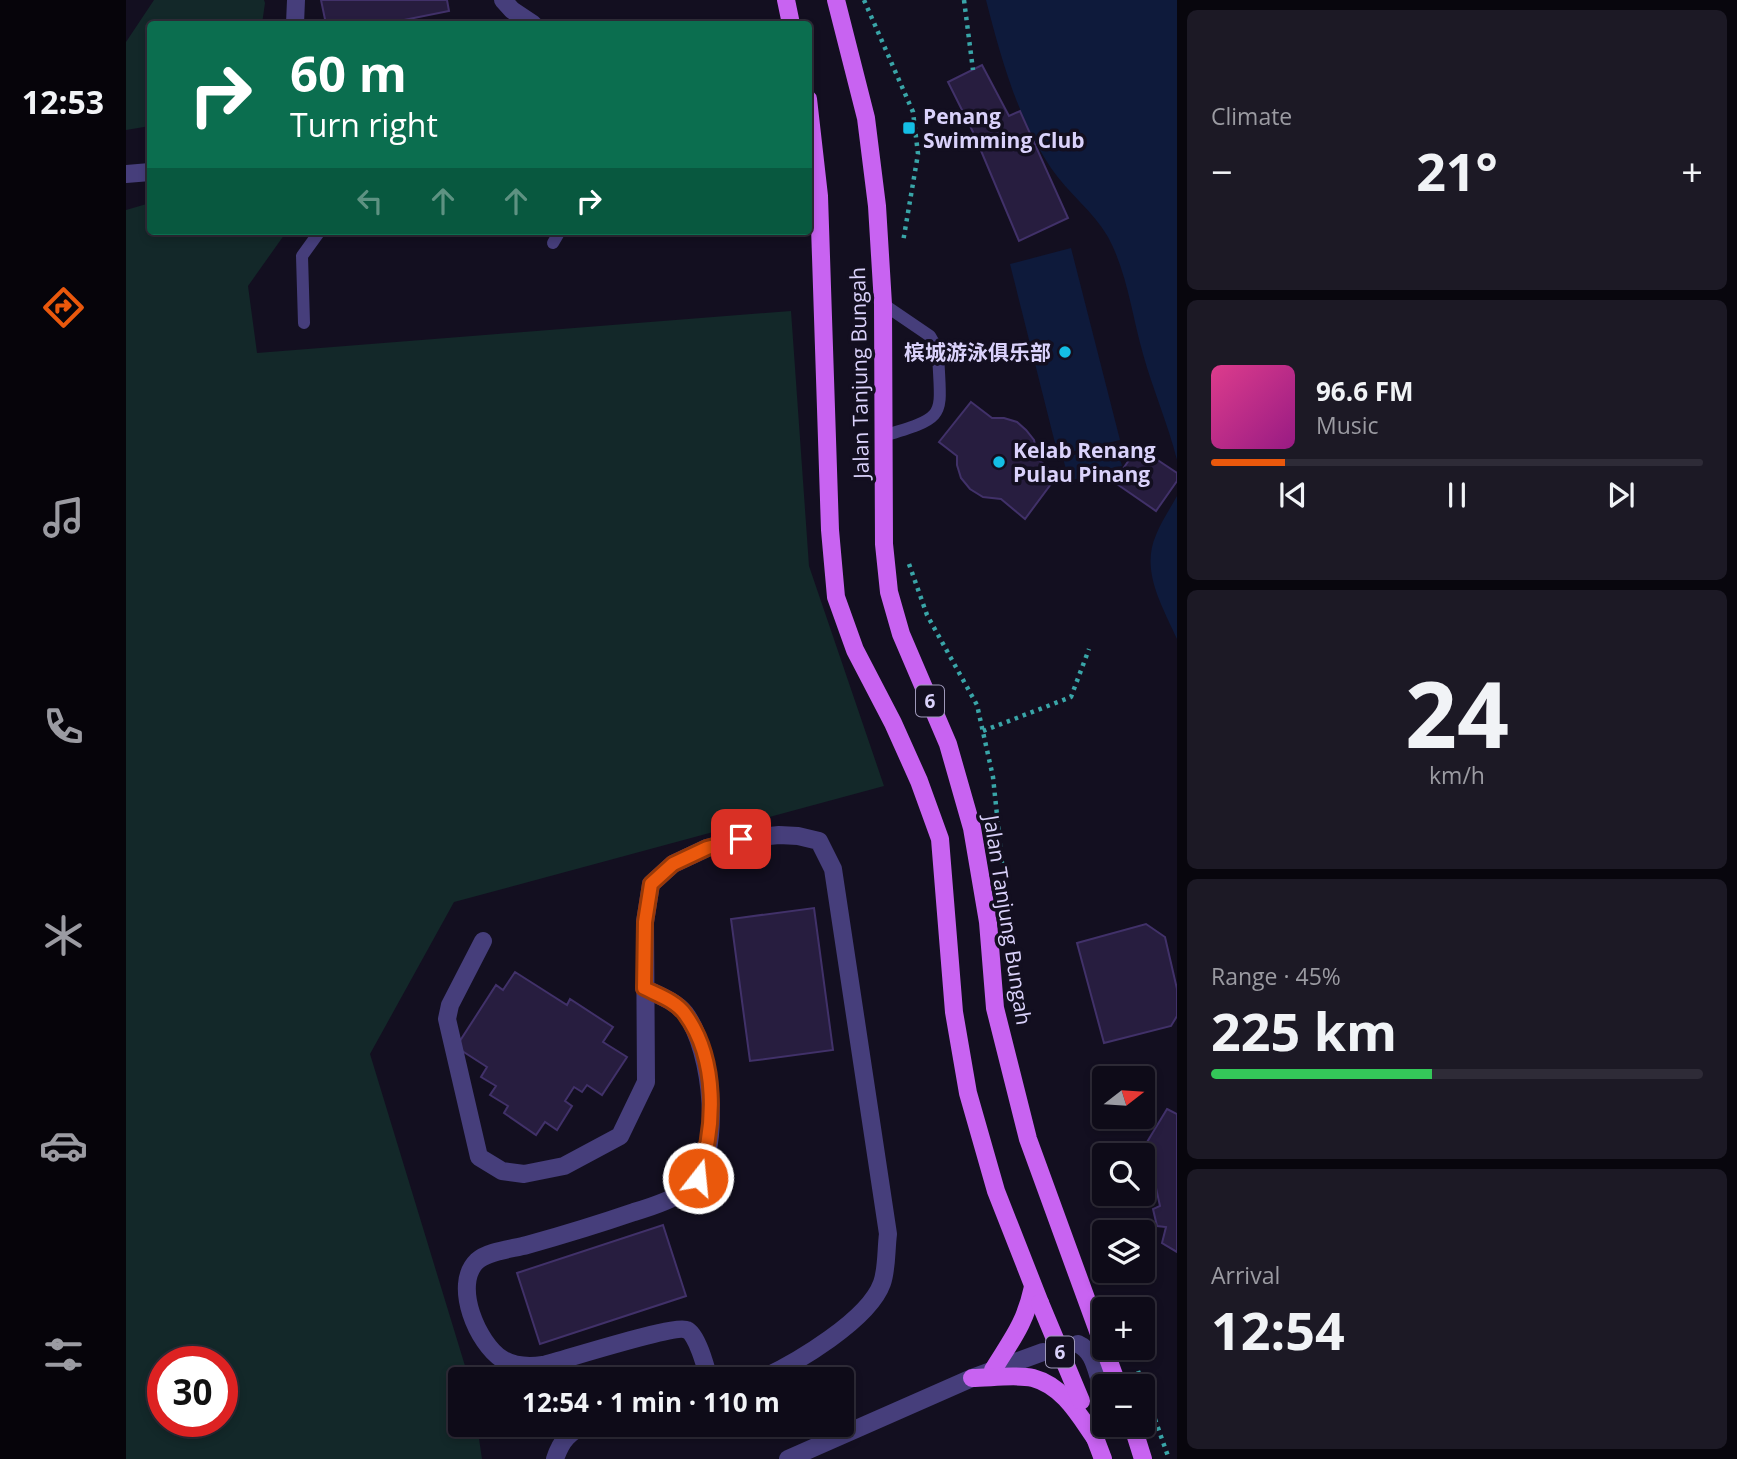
<!DOCTYPE html>
<meta charset="utf-8">
<style>
body{margin:0;font-family:"Open Sans","Noto Sans SC",sans-serif;background:#1c1925;color:#f1f3f6;height:100vh;display:flex;flex-direction:column;font-size:26px;white-space:nowrap}
*{box-sizing:border-box;margin:0}
p{font-size:23px;color:#9b9ba2}
.icon{flex:none;width:38px;height:38px;fill:none;stroke:currentColor;stroke-width:2;stroke-linecap:round;stroke-linejoin:round}
.map{position:relative;flex:1;overflow:hidden}
.drawer{display:flex;flex-direction:column;gap:10px;padding:10px;background:#08060d;width:560px}
.drawer>*{flex:none}
.guide{position:absolute;left:21px;top:21px;width:665px;height:214px;border-radius:7px;box-shadow:0 4px 10px #0003,0 0 0 2px #2e2b37;background:#0b6e4f;color:#fff;overflow:hidden}
.needle{width:46px;rotate:73deg}
.buttons{position:absolute;left:966px;top:1066px;display:grid;gap:14px}
.buttons a{display:grid;place-items:center;width:63px;height:63px;border-radius:7px;background:#0e0b18;box-shadow:0 4px 10px #0003,0 0 0 2px #2e2b37;font-size:35px}
.speed{position:absolute;left:21px;top:1346px;display:flex;gap:14px;font-size:35px;font-weight:700;text-align:center}
.speed>*{display:grid;place-content:center;width:91px;height:91px;border-radius:50%;background:#0e0b18;box-shadow:0 4px 10px #0003,0 0 0 2px #2e2b37;line-height:1}
.speed .limit{border:10px solid #d22;background:#fff;color:#111}
.pin{position:absolute;display:grid;place-items:center;width:60px;height:60px;color:#fff;margin:-30px;border-radius:14px;box-shadow:0 4px 10px #0006}
.me{position:absolute;width:77px;margin:-38px;rotate:16deg;stroke-linejoin:round;filter:drop-shadow(0 0 5px #0008)}
.turn{display:flex;align-items:center;gap:24px;height:147px;padding:0 28px;font-size:32px}
.turn .icon{width:91px;height:91px;stroke-width:2.5}
.turn b{display:block;font-size:49px;line-height:60px}
.lanes{display:flex;align-items:center;height:66px;padding:0 28px;background:#0003;justify-content:center;gap:35px;direction:ltr}
.lanes .off{opacity:.35}
.big{font-size:52px;font-weight:700;line-height:1.1}
.drawer .widget{flex:1;display:flex;flex-direction:column;justify-content:center;gap:10px;min-width:0;padding:0 24px;border-radius:10px;background:#1c1925}
.drawer .dial{align-items:center;gap:0}
.dial b{font-size:91px;line-height:1}
.song{display:flex;align-items:center;gap:21px}
.cover{width:84px;height:84px;border-radius:10px;background:linear-gradient(135deg,hsl(330 70% 55%),hsl(310 70% 35%))}
.played{height:7px;border-radius:4px;background:linear-gradient(90deg,#ea580c 15%,#2e2b37 15%)}
.keys{display:flex;justify-content:space-around;direction:ltr}
.heat{display:flex;justify-content:space-between;align-items:center;font-size:38px;direction:ltr}
.charge{height:10px;border-radius:5px;background:linear-gradient(90deg,#34c759 45%,#2e2b37 0)}
.trip{position:absolute;left:322px;top:1367px;width:406px;height:70px;border-radius:7px;background:#0e0b18;box-shadow:0 4px 10px #0003,0 0 0 2px #2e2b37;font-weight:700;line-height:70px;text-align:center}
main{display:flex;flex:1;min-height:0}
.menu{display:flex;flex-direction:column;width:126px;justify-content:space-around;align-items:center;background:#06040a;color:#9b9ba2}
.menu .icon{width:49px;height:49px}
.menu .current{color:#ea580c}
.menu b{font-size:32px;color:#f1f3f6}
.map>svg:first-child{display:block}
.green{fill:#132829;fill-rule:evenodd}
.water{fill:#0e1a3b}
.building{fill:#271d3f;stroke:#413169;stroke-width:2}
.lines{fill:none;stroke-linecap:round;stroke-linejoin:round}
.path{stroke:#39a5a8;stroke-width:4.5;stroke-dasharray:3.5 5;stroke-linecap:butt}
.service{stroke:#463e7b;stroke-width:12}
.minor{stroke:#463e7b;stroke-width:18}
.primary{stroke:#c863f1;stroke-width:18}
.primary-bridge{stroke:#c863f1;stroke-width:18}
.route-casing{stroke:#983908;stroke-width:18}
.route{stroke:#ea580c;stroke-width:12}
.poi-dot{fill:#14bee5;stroke:#130f20;stroke-width:2.5}
.labels{text-anchor:middle;dominant-baseline:central;stroke-width:7;stroke-linejoin:round;paint-order:stroke}
.shield{fill:#130f20;stroke:#9e98b9;stroke-width:2}
.shield-label{font-size:19px;font-weight:bold;fill:#dad2fb}
.poi-label{font-size:21px;font-weight:bold;fill:#dad2fb;stroke:#130f20;text-anchor:start}
.street-label{font-size:21px;fill:#dad2fb;stroke:#130f20}
</style>
<main>
<nav class="menu">
<b>12:53</b>
<svg class="icon current" aria-label="directions" viewBox="0 0 24 24"><path d="M12 3l9 9-9 9-9-9zM9 14v-3h6M13 9l2 2-2 2"/></svg>
<svg class="icon" aria-label="music" viewBox="0 0 24 24"><path d="M9 18V5l10-2v13"/><circle cx="6" cy="18" r="3"/><circle cx="16" cy="16" r="3"/></svg>
<svg class="icon" aria-label="phone" viewBox="0 0 24 24"><path d="M5 4h4l2 5-3 2q2 4 5 5l2-3 5 2v4C11 20 4 13 5 4z"/></svg>
<svg class="icon" aria-label="climate" viewBox="0 0 24 24"><path d="M12 3v18M4 7l16 10M4 17L20 7"/></svg>
<svg class="icon" aria-label="car" viewBox="0 0 24 24"><path d="M5 17H2v-5l4-1 3-4h7l3 4 3 1v5h-3M9 17h6M6 11h13"/><circle cx="7" cy="17" r="2"/><circle cx="17" cy="17" r="2"/></svg>
<svg class="icon" aria-label="filters" viewBox="0 0 24 24"><path d="M4 7h16M4 17h16"/><circle cx="9" cy="7" r="2"/><circle cx="15" cy="17" r="2"/></svg>
</nav>
<div class="map">
<svg width="1051" height="1459" viewBox="0 0 1051 1459">
<rect width="100%" height="100%" fill="#130f20"/>
<!-- green -->
<g class="green">
<path d="M28 0H138L139 3 136 24H24V126L0 130V42Z"/>
<path d="M24 203V231H161L122 286 131 353 665 311 683 566 758 786 328 902 244 1054 343 1379H334V1424L351 1425 356 1459H0V210ZM37 1362H96V1421H37Z"/>
</g>
<!-- water -->
<g class="water">
<path d="M860 0H1051V460C1042 424 1027 390 1017 354 1006 315 1001 272 982 237 967 211 942 193 925 168 891 117 875 58 860 0Z"/>
<path d="M945 248 994 440 932 455 884 264Z"/>
<path d="M990 443 996 466 943 481 937 458Z"/>
<path d="M1051 496V639C1037 607 1014 571 1030 535 1035 522 1044 509 1051 496Z"/>
</g>
<!-- building -->
<g class="building">
<path d="M195 0H321L323 11 258 24H200Z"/>
<path d="M856 65 883 116 894 111 942 218 893 241 848 134 822 82Z"/>
<path d="M845 402 866 418H878L891 422 900 430 908 440 912 459 931 476 899 519 875 499 857 497 844 489 835 478 831 465V456L813 442Z"/>
<path d="M1012 447 1051 473V481L1030 511 988 482Z"/>
<path d="M688 908 707 1050 624 1061 605 919Z"/>
<path d="M1020 924 1039 937 1051 989V1016L1045 1026 978 1043 951 943Z"/>
<path d="M389 972 441 1005 444 999 487 1027 477 1042 501 1057 476 1095 461 1085 456 1092 448 1087 439 1101 446 1106 431 1130 419 1122 410 1135 378 1113 382 1106 364 1095 370 1086 355 1077 361 1067 330 1047 370 985 377 990Z"/>
<path d="M1041 1109 1051 1114V1252L1036 1243 1040 1227 1031 1226 1027 1209 1034 1206 1028 1179 1021 1181 1018 1167 1025 1160 1015 1152Z"/>
<path d="M537 1225 560 1296 414 1344 391 1273Z"/>
</g>
<g class="lines">
<!-- path -->
<g class="path">
<path d="M738 0 787 112 792 154 777 242"/>
<path d="M838 0 847 70"/>
<path d="M783 564 801 615 851 705 867 777 876 863"/>
<path d="M857 731 945 697 963 649"/>
<path d="M1012 1371 1043 1459"/>
</g>
<!-- service -->
<g class="service">
<path d="M427 243 434 231"/>
<path d="M757 304 804 336 812 350C814 417 825 416 757 436"/>
<path d="M178 323 176 256 194 231"/>
</g>
<!-- minor -->
<g class="minor">
<path d="M377 0 386 10 407 24"/>
<path d="M169 24 170 0"/>
<path d="M0 174 24 172"/>
<path d="M357 941 324 1005 321 1019 353 1157 376 1171 398 1174 438 1166 494 1136 520 1082 519 922 525 884 547 864 581 848 615 839 653 835 672 836 693 841 707 869 762 1234C760 1249 761 1269 756 1283 743 1320 670 1363 635 1379"/>
<path d="M518 988C532 995 549 1001 559 1013 586 1048 599 1159 562 1189 547 1200 525 1207 508 1212 473 1224 437 1235 401 1245 386 1249 362 1251 351 1261 326 1285 352 1344 376 1359 389 1367 403 1367 417 1365 438 1360 549 1324 561 1330 571 1334 580 1368 583 1379"/>
<path d="M952 1344C970 1352 970 1375 978 1391"/>
<path d="M429 1459C435 1441 443 1431 462 1424"/>
<path d="M662 1459 846 1378 917 1352"/>
</g>
<!-- primary -->
<g class="primary">
<path d="M660 0 665 24"/>
<path d="M710 0 740 118 751 206 757 304 758 544 763 592 775 634 822 744 846 828 862 922 869 1008 902 1139 992 1386"/>
<path d="M682 99 693 196 704 530 710 597 729 650 767 723 793 781 814 839 828 1012 842 1093 870 1191 914 1303"/>
<path d="M867 1370C886 1339 899 1324 907 1287"/>
<path d="M846 1378C863 1378 891 1374 907 1378 937 1386 953 1415 969 1438"/>
<path d="M1006 1424 1017 1459"/>
<path d="M966 1430 977 1459"/>
</g>
<!-- primary-bridge -->
<path class="primary-bridge" d="M914 1303 955 1401"/>
</g>
<g class="lines">
<defs>
<path id="route" d="M572 1178C590 1128 592 1059 559 1014 550 1001 532 995 518 988L519 922 525 884 547 864 581 848 615 839"/>
</defs>
<!-- route casing -->
<use href="#route" class="route-casing"/>
<!-- route -->
<use href="#route" class="route"/>
</g>
<!-- markers -->
<g class="poi-dot">
<rect x="776" y="121" width="14" height="14" rx="3.5"/>
<circle cx="939" cy="352" r="7"/>
<circle cx="873" cy="462" r="7"/>
</g>
<g class="labels">
<!-- shield labels -->
<g class="shield">
<rect x="790" y="685.5" width="28" height="31" rx="5"/>
<rect x="920" y="1336.5" width="28" height="31" rx="5"/>
</g>
<g class="shield-label">
<text x="804" y="701">6</text>
<text x="934" y="1352">6</text>
</g>
<!-- poi labels -->
<g class="poi-label">
<text x="797" y="116">Penang<tspan x="797" dy="24">Swimming Club</tspan></text>
<text x="925" y="352" text-anchor="end">槟城游泳俱乐部</text>
<text x="887" y="450">Kelab Renang<tspan x="887" dy="24">Pulau Pinang</tspan></text>
</g>
<!-- street labels -->
<g class="street-label">
<text transform="translate(733 373) rotate(-91)">Jalan Tanjung Bungah</text>
<text transform="translate(882 920) rotate(81)">Jalan Tanjung Bungah</text>
</g>
</g>
</svg>
<div class="buttons">
<a><svg class="needle" viewBox="-14 -14 28 28"><path d="M0-13l5 13h-10z" fill="#e53935"/><path d="M0 13l5-13h-10z" fill="#9b9ba2"/></svg></a>
<a><svg class="icon" aria-label="search" viewBox="0 0 24 24"><circle cx="10" cy="10" r="6"/><path d="M15 15l6 6"/></svg></a>
<a><svg class="icon" aria-label="layers" viewBox="0 0 24 24"><path d="M12 4l9 5-9 5-9-5zM3 14l9 5 9-5"/></svg></a>
<a>+</a>
<a>−</a>
</div>
<div class="speed"><div class="limit">30</div></div>
<div class="pin" style="left:615px;top:839px;background:#d93025"><svg class="icon" aria-label="arrive" viewBox="0 0 24 24"><path d="M6 21V4h12l-3 4 3 4H6"/></svg></div>
<svg class="me" style="left:572px;top:1178px" viewBox="-20 -20 40 40"><circle r="17" fill="#ea580c" stroke="#fff" stroke-width="3"/><path d="M0-11L8 9 0 5-8 9z" fill="#fff"/></svg>
<div class="trip">12:54 · 1 min · 110 m</div>
<div class="guide">
<div class="turn"><svg class="icon" aria-label="right" viewBox="0 0 24 24"><path d="M7 20v-9h11M14 6l5 5-5 5"/></svg><div><b>60 m</b>Turn right</div></div>
<div class="lanes"><svg class="icon off" aria-label="left" viewBox="0 0 24 24"><path d="M17 20v-9H6M10 6l-5 5 5 5"/></svg><svg class="icon off" aria-label="ahead" viewBox="0 0 24 24"><path d="M12 20V5M6 11l6-6 6 6"/></svg><svg class="icon off" aria-label="ahead" viewBox="0 0 24 24"><path d="M12 20V5M6 11l6-6 6 6"/></svg><svg class="icon" aria-label="right" viewBox="0 0 24 24"><path d="M7 20v-9h11M14 6l5 5-5 5"/></svg></div>
</div>
</div>
<section class="drawer">
<div class="widget"><p>Climate</p>
<div class="heat"><a>−</a><b class="big">21°</b><a>+</a></div>
</div>
<div class="widget">
<div class="song"><i class="cover"></i><div><b>96.6 FM</b><p>Music</p></div></div>
<div class="played"></div>
<div class="keys"><svg class="icon" aria-label="previous" viewBox="0 0 24 24"><path d="M18 5L8 12l10 7zM5 5v14"/></svg><svg class="icon" aria-label="pause" viewBox="0 0 24 24"><path d="M8 5v14M16 5v14"/></svg><svg class="icon" aria-label="next" viewBox="0 0 24 24"><path d="M6 5l10 7-10 7zM19 5v14"/></svg></div>
</div>
<div class="widget dial"><b>24</b><p>km/h</p></div>
<div class="widget"><p>Range · 45%</p><b class="big">225 km</b><div class="charge"></div></div>
<div class="widget"><p>Arrival</p><b class="big">12:54</b></div>
</section>
</main>
